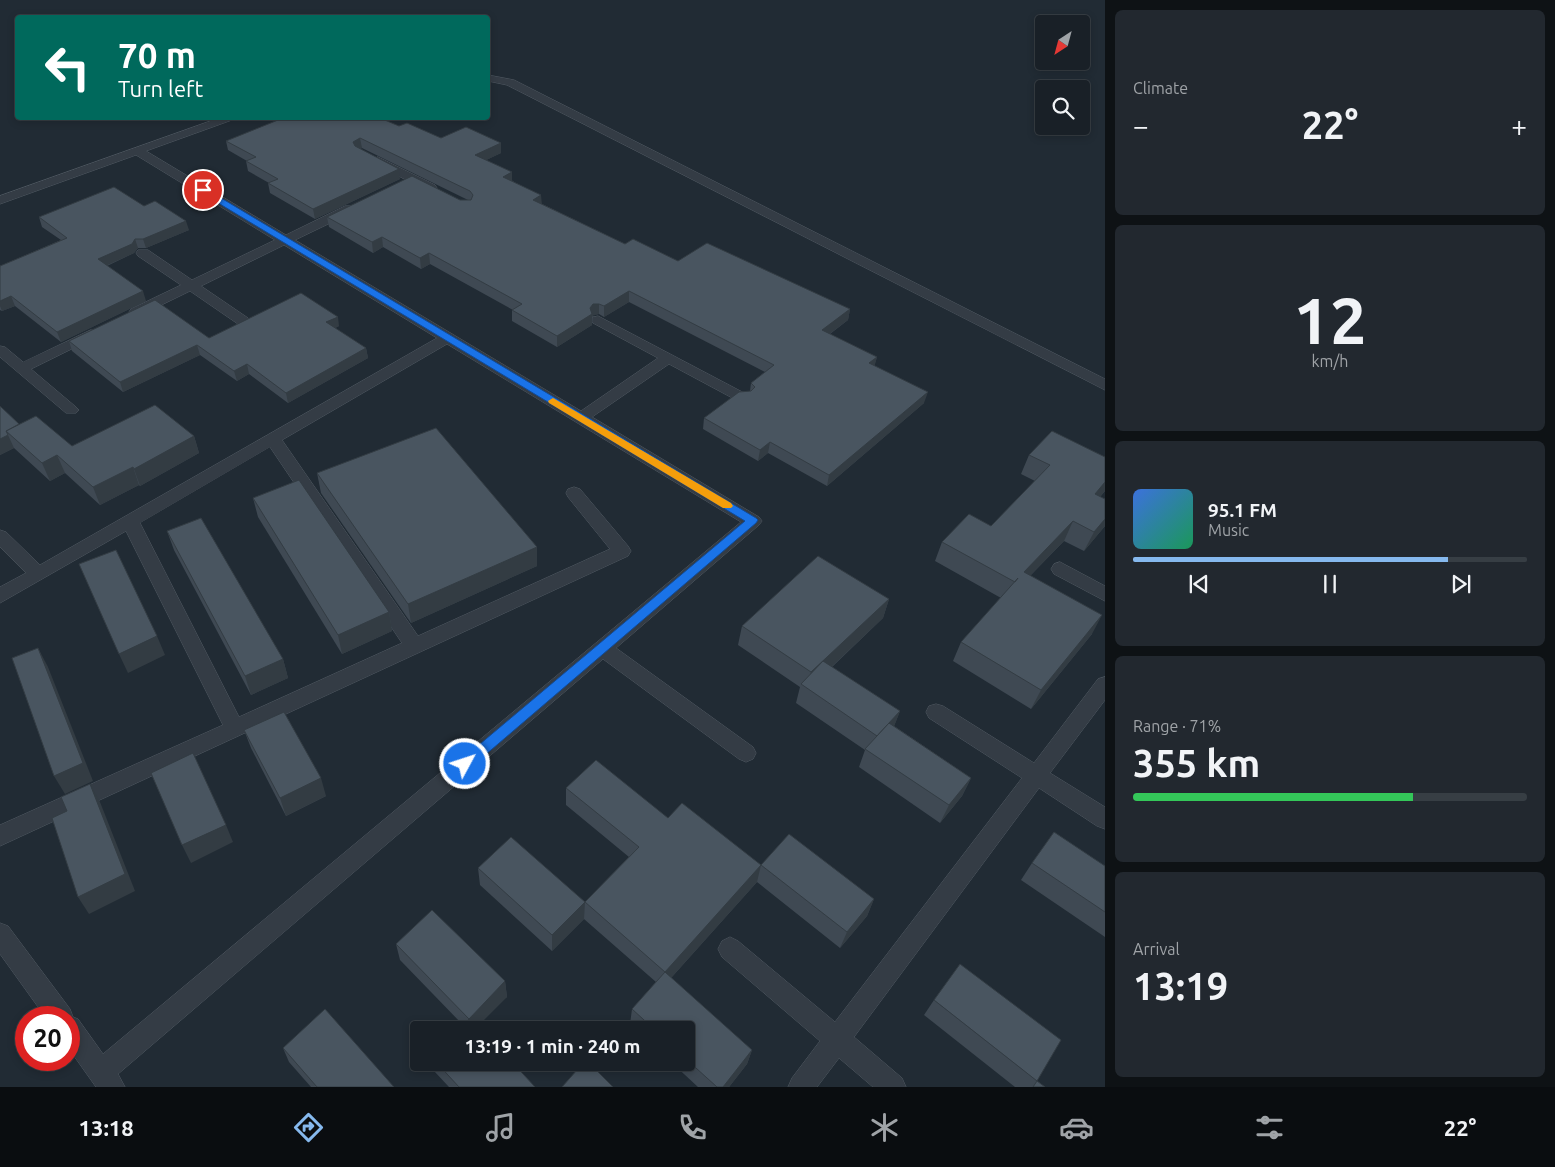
<!DOCTYPE html>
<meta charset="utf-8">
<style>
body{margin:0;font-family:Ubuntu,sans-serif;background:#22282f;color:#f1f3f6;height:100vh;display:flex;flex-direction:column;font-size:19px;white-space:nowrap}
*{box-sizing:border-box;margin:0}
p{font-size:16px;color:#9fa3a7}
.icon{flex:none;width:28px;height:28px;fill:none;stroke:currentColor;stroke-width:2;stroke-linecap:round;stroke-linejoin:round}
.map{position:relative;flex:1;overflow:hidden}
.drawer{display:flex;flex-direction:column;gap:10px;padding:10px;background:#0e1215;width:450px}
.drawer>*{flex:none}
.banner{position:absolute;left:15px;top:15px;width:475px;height:105px;border-radius:5px;box-shadow:0 2px 8px #0003,0 0 0 1px #373e44;background:#00695c;color:#fff;overflow:hidden}
.needle{width:32px;rotate:216deg}
.fabs{position:absolute;left:1035px;top:15px;display:grid;gap:10px}
.fabs a{display:grid;place-items:center;width:55px;height:55px;border-radius:5px;background:#192027;box-shadow:0 2px 8px #0003,0 0 0 1px #373e44;font-size:25px}
.speed{position:absolute;left:15px;top:1006px;display:flex;gap:10px;font-size:25px;font-weight:700;text-align:center}
.speed>*{display:grid;place-content:center;width:65px;height:65px;border-radius:50%;background:#192027;box-shadow:0 2px 8px #0003,0 0 0 1px #373e44;line-height:1}
.speed .limit{border:8px solid #d22;background:#fff;color:#111}
.pin{position:absolute;display:grid;place-items:center;width:42px;height:42px;color:#fff;margin:-21px;border:2px solid #fff;border-radius:50%;box-shadow:0 1px 5px #0007}
.me{position:absolute;width:55px;margin:-28px;rotate:50deg;stroke-linejoin:round;filter:drop-shadow(0 0 4px #0008)}
.turn{display:flex;align-items:center;gap:18px;height:105px;padding:0 20px;font-size:22px}
.turn .icon{width:65px;height:65px;stroke-width:2.5}
.turn b{display:block;font-size:35px;line-height:42px}
.big{font-size:38px;font-weight:700;line-height:1.1}
.drawer .tile{flex:1;display:flex;flex-direction:column;justify-content:center;gap:8px;min-width:0;padding:0 18px;border-radius:8px;background:#22282f}
.drawer .dial{align-items:center;gap:0}
.dial b{font-size:65px;line-height:1}
.song{display:flex;align-items:center;gap:15px}
.cover{width:60px;height:60px;border-radius:8px;background:linear-gradient(135deg,hsl(220 70% 55%),hsl(150 70% 35%))}
.played{height:5px;border-radius:2px;background:linear-gradient(90deg,#86b9ee 80%,#373e44 80%)}
.keys{display:flex;justify-content:space-around;direction:ltr}
.heat{display:flex;justify-content:space-between;align-items:center;font-size:28px;direction:ltr}
.charge{height:8px;border-radius:4px;background:linear-gradient(90deg,#34c759 71%,#373e44 0)}
.trip{position:absolute;left:410px;top:1021px;width:285px;height:50px;border-radius:5px;background:#192027;box-shadow:0 2px 8px #0003,0 0 0 1px #373e44;font-weight:700;line-height:50px;text-align:center}
.tabs{display:flex;height:80px;justify-content:space-around;align-items:center;background:#0a0d10;color:#9fa3a7}
.tabs .icon{width:35px;height:35px}
.tabs .selected{color:#86b9ee}
.tabs b{font-size:22px;color:#f1f3f6}
main{display:flex;flex:1;min-height:0}
.map>svg:first-child{display:block}
.lines{fill:none;stroke-linecap:round;stroke-linejoin:round}
.service-casing{stroke:#515a63;stroke-width:1}
.service{fill:#343c45;fill-rule:evenodd}
.wall{fill:#3f4953}
.shaded-wall{fill:#333c43}
.building{fill:#495560;stroke:#333c43}
.route{fill:#1a73e8;stroke:#114b97}
.slow{fill:#f59e0b}
</style>
<main>
<div class="map">
<svg width="1105" height="1087" viewBox="0 0 1105 1087">
<rect width="100%" height="100%" fill="#212b34"/>
<g class="lines">
<defs>
<g id="service">
<path d="M488 75 514 80 1105 379V390L507 85 488 81Z"/>
<path d="M219 118H234L232 120 146 151 286 235 345 206H353L355 209 353 212 295 240 581 411 658 358 593 323 591 320 593 317 598 316 748 395 751 398 748 401H738L669 364 592 417 759 517 762 521 759 525 616 648 753 747 756 753 753 759 746 762 739 759 603 659 118 1074 125 1087H96L69 1049V1018H46L0 954V923L8 926 70 1009 73 1017 78 1019 103 1054 741 522 447 344 282 440 418 636 610 549 568 497 566 493 568 489 574 487 580 489 628 546 631 551 628 556 0 846V825L223 725 126 531 0 603V587L26 573 0 547V530L6 532 40 565 437 338 284 245 201 286 248 318 250 321 248 324H238L190 291 141 315H131L129 312 131 309 181 285 138 256 136 253 138 250H148L192 280 275 240 136 155 0 204V196ZM270 447 402 643 239 717 140 523Z"/>
<path d="M378 157 435 185 437 188 435 191H427L374 163 372 161Z"/>
<path d="M91 330 96 331 98 334 96 337 31 369 76 407 79 410 76 413H66L0 357V346L5 347 23 362Z"/>
<path d="M1060 562 1105 586V601L1054 574 1051 569 1054 564Z"/>
<path d="M1105 677V700L1050 773 1105 807V829L1097 826 1039 788 854 1037 902 1078 906 1087H873L839 1058 817 1087H788L792 1078 820 1041 722 957 718 949 722 941 730 937 738 941 835 1022 1022 778 929 718 926 712 929 706 936 704 943 706 1034 763 1098 679Z"/>
</g>
</defs>
<!-- service casing -->
<use href="#service" class="service-casing"/>
<!-- service -->
<use href="#service" class="service"/>
</g>
<!-- wall -->
<g class="wall">
<path d="M399 126 441 138 501 143V153L486 160 542 204 625 244 678 261 850 309 848 320 830 334 877 357 874 366 924 403 827 486 768 453 758 461 703 429 704 418 750 391 751 383 765 372 629 302 604 317 599 314 593 315 592 325 557 347 512 321V310H513L430 264 421 269 383 247 373 253 329 227 327 217 468 200 362 148 360 149 400 179 315 219 270 193 268 183H269L248 171 246 161H247L228 150 226 141Z"/>
<path d="M144 206 189 230 146 248H138L134 253 107 266 146 301 61 342 15 306 2 311 0 310V266L61 240 42 227 39 217Z"/>
<path d="M339 326 335 328 366 348 368 358 288 403 249 374 237 381 200 355 123 392 72 351 69 341 209 338Z"/>
<path d="M0 406 19 424 72 446 194 436 199 453 140 486 139 485 100 505 65 473 50 481 14 448 0 455Z"/>
<path d="M1029 455 1105 457V491L1100 497 1105 499V526L1084 551 1064 541 1030 576 1092 634 1031 709 953 661 961 642 1001 598 935 561 942 542 991 526 1035 481 1021 474Z"/>
<path d="M317 473 537 547V566L411 623 321 493Z"/>
<path d="M253 498 389 612 392 631 342 654 258 517Z"/>
<path d="M167 531 283 659 288 678 251 695 174 550Z"/>
<path d="M889 599 883 618 832 667 900 711 894 726 971 778 962 796 940 823 859 767 865 750 796 703 800 687 738 645 742 626Z"/>
<path d="M244 730 326 796 286 816 251 748Z"/>
<path d="M566 788 668 818 761 865 874 899 867 916 840 948 757 882 671 978 752 1050 747 1064 729 1087H698L671 1062H686V1030H636L630 1024 632 1009 656 982 584 919 552 951 480 885 478 868 585 902 629 857 566 805Z"/>
<path d="M1032 863 1105 866V937L1021 880Z"/>
<path d="M396 944 505 981 507 997 463 1025 400 960Z"/>
<path d="M934 1000 1045 1087H1015L924 1015Z"/>
<path d="M283 1048 394 1087H311L289 1062Z"/>
<path d="M432 1062H512L535 1087H449L434 1071Z"/>
</g>
<!-- shaded-wall -->
<g class="shaded-wall">
<path d="M360 138 362 148 355 152 353 142Z"/>
<path d="M501 143V153L476 165 475 155Z"/>
<path d="M399 169 400 179 315 219 313 209Z"/>
<path d="M512 172V183L503 177Z"/>
<path d="M541 195 542 205 533 200Z"/>
<path d="M186 221 189 230 146 248 143 239Z"/>
<path d="M382 237 383 247 373 253 372 242Z"/>
<path d="M135 239 138 248 134 253 101 268 98 259Z"/>
<path d="M429 253 430 264 421 269 420 258Z"/>
<path d="M143 291 146 301 61 342 57 332Z"/>
<path d="M629 291V302L604 317V306Z"/>
<path d="M11 296 15 306 2 311 0 306V301Z"/>
<path d="M593 304H599V314L592 316V325L557 347V336L590 308Z"/>
<path d="M850 309 848 320 820 341 822 330Z"/>
<path d="M338 317 339 326 328 332 326 322Z"/>
<path d="M197 345 200 355 123 392 120 382Z"/>
<path d="M366 348 368 358 288 403 286 393Z"/>
<path d="M877 357 874 368 869 363Z"/>
<path d="M247 364 249 374 237 381 234 371Z"/>
<path d="M928 392 924 403 827 486 829 475Z"/>
<path d="M8 435 14 448 0 455V439Z"/>
<path d="M194 436 199 453 140 486 134 469Z"/>
<path d="M770 442 768 453 758 461 760 450Z"/>
<path d="M57 455 65 473 50 481 42 463Z"/>
<path d="M133 467 139 485 100 505 93 487Z"/>
<path d="M1105 482V491L1086 513 1095 494Z"/>
<path d="M1105 519V526L1084 551 1094 532Z"/>
<path d="M1073 521 1064 541 1015 591 1024 572Z"/>
<path d="M537 547V566L411 623 408 604Z"/>
<path d="M889 599 883 618 808 689H807L811 672Z"/>
<path d="M389 612 392 631 342 654 338 635Z"/>
<path d="M1102 615 1092 634 1031 709 1041 690Z"/>
<path d="M157 636 165 655 128 673 119 654Z"/>
<path d="M38 648 48 667 93 781 65 794 54 776Z"/>
<path d="M283 659 288 678 251 695 245 676Z"/>
<path d="M900 711 893 729 871 754 877 736Z"/>
<path d="M321 778 326 796 286 816 280 798Z"/>
<path d="M971 778 962 796 940 823 949 805Z"/>
<path d="M90 784 100 802 135 891 89 914 78 897Z"/>
<path d="M226 825 233 842 191 863 182 845Z"/>
<path d="M761 865 757 882 662 988 665 972Z"/>
<path d="M874 899 867 916 840 948 847 932Z"/>
<path d="M585 902 584 919 552 951V935Z"/>
<path d="M505 981 507 997 474 1030 469 1019Z"/>
<path d="M752 1050 747 1064 729 1087H723Z"/>
</g>
<!-- building -->
<g class="building">
<path d="M283 118H380L399 126 407 123 441 138 466 127 501 143 475 155 512 172 503 177 541 195 533 200 625 244 633 239 678 261 707 243 850 309 822 330 877 357 869 363 928 392 829 475 770 442 760 450 704 418 739 392 751 391 755 387 751 383 774 365 629 291 604 306 599 304H593L590 308 592 314 557 336 512 310 522 304 429 253 420 258 382 237 372 242 327 217 412 176 460 200H471L473 195 470 191 360 138 353 142 355 146 399 169 313 209 268 183 278 179 246 161 256 157 226 141Z"/>
<path d="M114 187 144 206 155 201 186 221 143 239H135L132 244 98 259 143 291 57 332 11 296 0 301V266L67 238 39 217Z"/>
<path d="M301 293 338 317 326 322 366 348 286 393 247 364 234 371 197 345 120 382 69 341 155 300 209 338Z"/>
<path d="M155 405 194 436 134 469 133 467 93 487 57 455 42 463 6 431 36 416 72 446Z"/>
<path d="M0 406 19 424 6 431 8 435 0 439Z"/>
<path d="M436 428 537 547 408 604 317 473Z"/>
<path d="M1052 431 1105 457V482L1095 494 1105 499V519L1094 532 1073 521 1024 572 1102 615 1041 690 961 642 1018 578 1015 582 942 542 969 514 991 526 1050 465 1029 455Z"/>
<path d="M299 480 389 612 338 635 253 498Z"/>
<path d="M201 518 283 659 245 676 167 531Z"/>
<path d="M116 550 157 636 119 654 79 564Z"/>
<path d="M818 556 889 599 811 672 742 626Z"/>
<path d="M38 648 83 763 54 776 12 658Z"/>
<path d="M823 661 900 711 877 736 801 684Z"/>
<path d="M284 712 321 778 280 798 244 730Z"/>
<path d="M889 723 971 778 949 805 865 749Z"/>
<path d="M193 753 226 825 182 845 151 773Z"/>
<path d="M596 760 668 818 682 803 761 865 665 972 585 902 639 847 566 788Z"/>
<path d="M90 784 125 874 78 897 52 818 67 811 61 797Z"/>
<path d="M1054 832 1105 866V912L1032 863Z"/>
<path d="M789 834 874 899 847 932 761 865Z"/>
<path d="M511 837 585 902 552 935 478 868Z"/>
<path d="M432 910 505 981 469 1019 396 944Z"/>
<path d="M960 964 1061 1040 1037 1081 934 1000Z"/>
<path d="M665 972 752 1050 723 1087H717L686 1059V1030H655L632 1009Z"/>
<path d="M325 1009 394 1087H317L283 1048Z"/>
<path d="M469 1019 480 1030H458Z"/>
<path d="M436 1062H512L535 1087H459Z"/>
<path d="M584 1062H588L613 1087H562Z"/>
<path d="M1037 1081 1045 1087H1033Z"/>
</g>
<!-- route -->
<path class="route" d="M200 189H206L756 518 758 520 756 523 470 768 465 770 461 768 459 764 461 760 745 521 200 192Z"/>
<!-- slow -->
<path class="slow" d="M553 398 731 503 733 506 731 508H723L549 403 548 401Z"/>
</svg>
<div class="fabs">
<a><svg class="needle" viewBox="-14 -14 28 28"><path d="M0-13l5 13h-10z" fill="#e53935"/><path d="M0 13l5-13h-10z" fill="#9fa3a7"/></svg></a>
<a><svg class="icon" aria-label="search" viewBox="0 0 24 24"><circle cx="10" cy="10" r="6"/><path d="M15 15l6 6"/></svg></a>
</div>
<div class="speed"><div class="limit">20</div></div>
<div class="pin" style="left:203px;top:190px;background:#d93025"><svg class="icon" aria-label="arrive" viewBox="0 0 24 24"><path d="M6 21V4h12l-3 4 3 4H6"/></svg></div>
<svg class="me" style="left:465px;top:764px" viewBox="-20 -20 40 40"><circle r="17" fill="#1a73e8" stroke="#fff" stroke-width="3"/><path d="M0-11L8 9 0 5-8 9z" fill="#fff"/></svg>
<div class="trip">13:19 · 1 min · 240 m</div>
<div class="banner">
<div class="turn"><svg class="icon" aria-label="left" viewBox="0 0 24 24"><path d="M17 20v-9H6M10 6l-5 5 5 5"/></svg><div><b>70 m</b>Turn left</div></div>
</div>
</div>
<section class="drawer">
<div class="tile"><p>Climate</p>
<div class="heat"><a>−</a><b class="big">22°</b><a>+</a></div>
</div>
<div class="tile dial"><b>12</b><p>km/h</p></div>
<div class="tile">
<div class="song"><i class="cover"></i><div><b>95.1 FM</b><p>Music</p></div></div>
<div class="played"></div>
<div class="keys"><svg class="icon" aria-label="previous" viewBox="0 0 24 24"><path d="M18 5L8 12l10 7zM5 5v14"/></svg><svg class="icon" aria-label="pause" viewBox="0 0 24 24"><path d="M8 5v14M16 5v14"/></svg><svg class="icon" aria-label="next" viewBox="0 0 24 24"><path d="M6 5l10 7-10 7zM19 5v14"/></svg></div>
</div>
<div class="tile"><p>Range · 71%</p><b class="big">355 km</b><div class="charge"></div></div>
<div class="tile"><p>Arrival</p><b class="big">13:19</b></div>
</section>
</main>
<nav class="tabs">
<b>13:18</b>
<svg class="icon selected" aria-label="directions" viewBox="0 0 24 24"><path d="M12 3l9 9-9 9-9-9zM9 14v-3h6M13 9l2 2-2 2"/></svg>
<svg class="icon" aria-label="music" viewBox="0 0 24 24"><path d="M9 18V5l10-2v13"/><circle cx="6" cy="18" r="3"/><circle cx="16" cy="16" r="3"/></svg>
<svg class="icon" aria-label="phone" viewBox="0 0 24 24"><path d="M5 4h4l2 5-3 2q2 4 5 5l2-3 5 2v4C11 20 4 13 5 4z"/></svg>
<svg class="icon" aria-label="climate" viewBox="0 0 24 24"><path d="M12 3v18M4 7l16 10M4 17L20 7"/></svg>
<svg class="icon" aria-label="car" viewBox="0 0 24 24"><path d="M5 17H2v-5l4-1 3-4h7l3 4 3 1v5h-3M9 17h6M6 11h13"/><circle cx="7" cy="17" r="2"/><circle cx="17" cy="17" r="2"/></svg>
<svg class="icon" aria-label="filters" viewBox="0 0 24 24"><path d="M4 7h16M4 17h16"/><circle cx="9" cy="7" r="2"/><circle cx="15" cy="17" r="2"/></svg>
<b>22°</b>
</nav>
